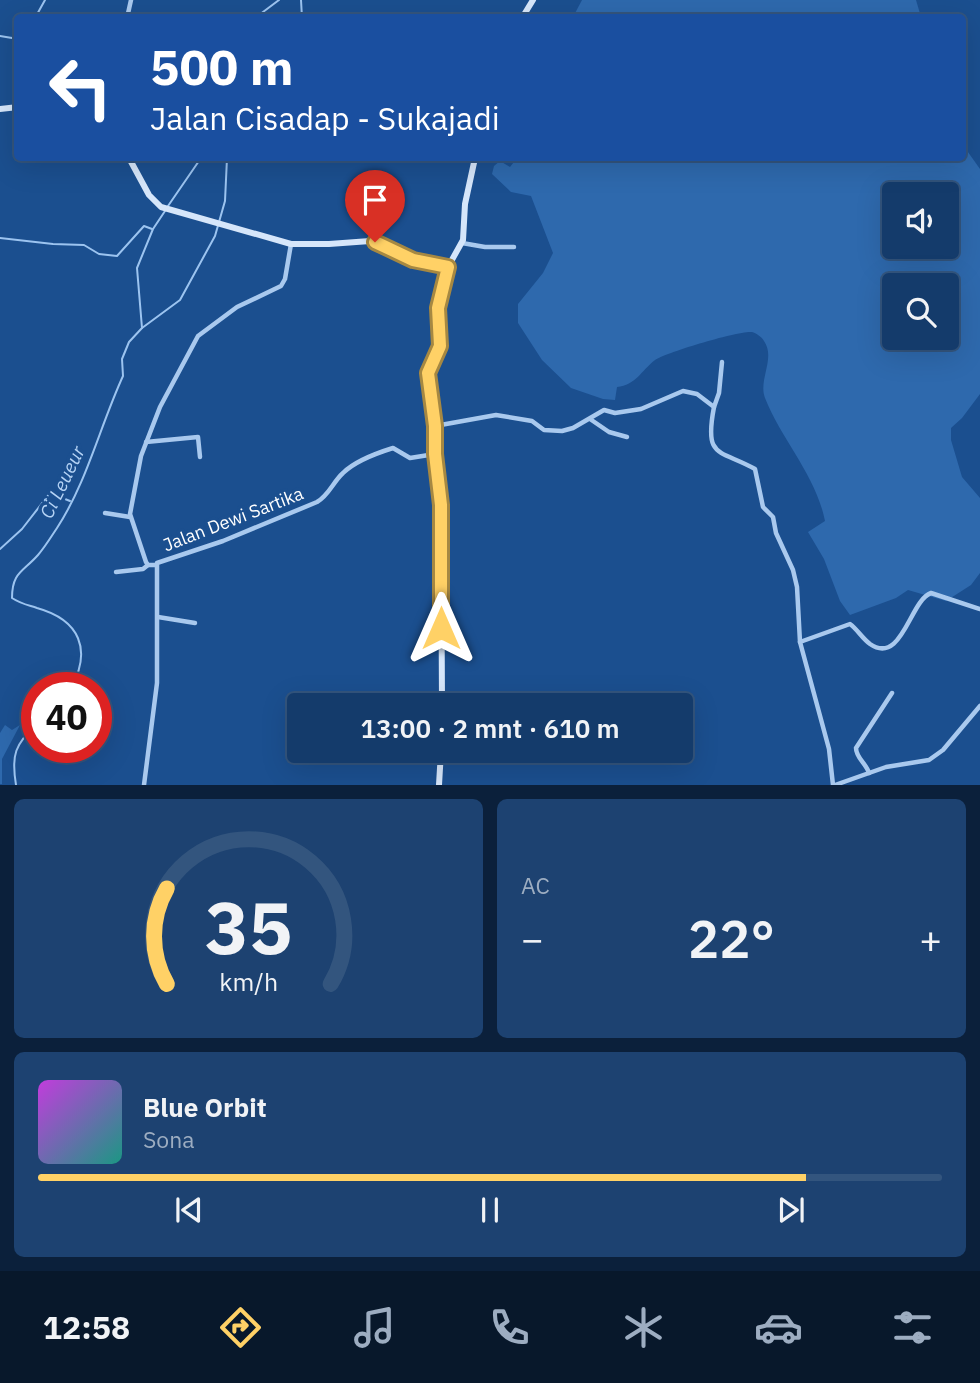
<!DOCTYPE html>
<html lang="id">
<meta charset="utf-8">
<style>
body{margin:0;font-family:"IBM Plex Sans",sans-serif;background:#1d4271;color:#f1f3f6;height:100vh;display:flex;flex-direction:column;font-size:26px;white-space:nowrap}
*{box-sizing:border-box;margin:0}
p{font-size:23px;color:#9dadc1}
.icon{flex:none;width:38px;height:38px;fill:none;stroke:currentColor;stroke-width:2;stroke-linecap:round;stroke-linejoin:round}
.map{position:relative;height:785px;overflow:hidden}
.side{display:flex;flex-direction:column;gap:14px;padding:14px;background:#0b203b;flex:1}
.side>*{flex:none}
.top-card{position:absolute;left:14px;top:14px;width:952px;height:147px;border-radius:7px;box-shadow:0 7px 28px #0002,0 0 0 2px #33557e;background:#1a4fa0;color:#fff;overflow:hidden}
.tools{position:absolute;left:882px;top:182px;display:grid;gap:14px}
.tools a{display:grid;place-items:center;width:77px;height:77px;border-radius:7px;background:#143b6b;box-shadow:0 7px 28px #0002,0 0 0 2px #33557e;font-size:35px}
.speed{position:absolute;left:21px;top:672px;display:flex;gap:14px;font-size:35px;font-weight:700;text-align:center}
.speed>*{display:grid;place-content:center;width:91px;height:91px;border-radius:50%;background:#143b6b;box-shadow:0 7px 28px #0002,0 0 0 2px #33557e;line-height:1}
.speed .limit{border:10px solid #d22;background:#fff;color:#111}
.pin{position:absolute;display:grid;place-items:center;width:60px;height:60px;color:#fff;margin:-72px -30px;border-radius:50% 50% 50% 0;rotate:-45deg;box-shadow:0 0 7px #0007}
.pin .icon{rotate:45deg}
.me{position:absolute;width:77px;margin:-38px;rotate:0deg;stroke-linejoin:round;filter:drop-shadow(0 0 5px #0008)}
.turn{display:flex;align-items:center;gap:24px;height:147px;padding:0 21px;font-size:32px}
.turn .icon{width:91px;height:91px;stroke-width:2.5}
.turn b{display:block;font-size:49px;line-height:60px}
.big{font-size:52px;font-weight:600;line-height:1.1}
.side .tile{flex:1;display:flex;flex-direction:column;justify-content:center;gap:10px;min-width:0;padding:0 24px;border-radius:10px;background:#1d4271}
.side .dial{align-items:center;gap:0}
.dial svg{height:182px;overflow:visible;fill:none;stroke:#33557e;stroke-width:7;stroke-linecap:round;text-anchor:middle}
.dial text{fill:#f1f3f6;stroke:none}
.song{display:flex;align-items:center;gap:21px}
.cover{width:84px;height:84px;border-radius:10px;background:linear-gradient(135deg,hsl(290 70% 55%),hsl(170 70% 35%))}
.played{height:7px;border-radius:4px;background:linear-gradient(90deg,#ffd166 85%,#33557e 85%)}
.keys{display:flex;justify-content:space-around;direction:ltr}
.heat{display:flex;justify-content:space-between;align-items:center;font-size:38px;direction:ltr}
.side .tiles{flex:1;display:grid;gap:14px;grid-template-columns:1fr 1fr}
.tile:last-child{grid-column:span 2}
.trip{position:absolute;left:287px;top:693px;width:406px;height:70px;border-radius:7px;background:#143b6b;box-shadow:0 7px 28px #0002,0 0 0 2px #33557e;font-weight:600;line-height:70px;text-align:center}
.tab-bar{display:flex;height:112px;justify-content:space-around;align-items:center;background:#08182b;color:#9dadc1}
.tab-bar .icon{width:49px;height:49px}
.tab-bar .current{color:#ffd166}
.tab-bar b{font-size:32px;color:#f1f3f6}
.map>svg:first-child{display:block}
.green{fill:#2e69ad;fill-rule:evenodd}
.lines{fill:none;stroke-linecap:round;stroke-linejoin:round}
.stream{stroke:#9cc4f0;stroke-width:2}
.street{stroke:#a9c9ee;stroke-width:4.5}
.secondary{stroke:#d6e6fa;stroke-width:6}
.route-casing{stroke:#a68842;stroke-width:18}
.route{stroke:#ffd166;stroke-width:12}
.labels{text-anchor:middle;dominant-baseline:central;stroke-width:7;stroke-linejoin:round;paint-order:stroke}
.street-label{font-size:18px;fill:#fff;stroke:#1b4f8f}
.water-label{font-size:19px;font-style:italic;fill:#b5d3f5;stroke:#1b4f8f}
</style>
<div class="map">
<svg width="980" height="785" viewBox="0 0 980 785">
<rect width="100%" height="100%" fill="#1b4f8f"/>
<!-- green -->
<g class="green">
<path d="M582 0H916L921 17H573Z"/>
<path d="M963 145 980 169V394L962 418 951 428V440L962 477 980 498V573L971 585 946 601 908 590 896 598 850 615 840 601 824 559 808 532 825 521C816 475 782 441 765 398 758 380 776 358 764 341 762 337 756 333 752 332 740 330 664 353 655 360 641 371 636 385 617 387L615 400 603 399 571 388 542 360 518 323V304L543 273 553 253 531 196 511 192 492 174 494 166 500 161 510 167 517 158H962ZM894 194H947V247H894ZM894 285H947V338H894Z"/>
<path d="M5 725 12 730 20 725 2 759V784H0V733Z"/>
</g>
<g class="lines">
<!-- stream -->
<g class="stream">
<path d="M301 0 302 18"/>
<path d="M35 18 45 0"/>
<path d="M255 18 279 0"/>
<path d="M0 36 12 38 18 35"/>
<path d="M168 206 201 158"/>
<path d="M0 238 53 244 84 245 99 254 117 256 144 226 152 229"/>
<path d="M142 328 137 268 153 229 165 211"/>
<path d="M0 549 22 529 50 493 70 501"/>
<path d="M71 688C92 650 80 620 37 608 28 605 21 604 12 598 12 572 23 572 38 555 45 547 51 537 57 528 87 482 100 426 123 376L122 359 129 342 142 328 180 300 215 236 225 201 227 158"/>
<path d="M16 785C11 755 15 744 37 724"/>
</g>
<!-- street -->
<g class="street">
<path d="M127 18 131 0"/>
<path d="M462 243 485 247H514"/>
<path d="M714 407 719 393 722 362"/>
<path d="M590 419 609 432 627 437"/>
<path d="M435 426 496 415 532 421 544 430 562 431 573 428 604 410 615 413 641 409 683 391 697 394 714 407C704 459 719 449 755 469L763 507 773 517 776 533 793 570 797 587 800 642 829 749 833 785"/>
<path d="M146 442 198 437 200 457"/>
<path d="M105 513 130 517"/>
<path d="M155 565H148L146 562 130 514 141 456 160 407 198 336 237 307 281 286 285 279 291 244"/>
<path d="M116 572 143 569 148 565"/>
<path d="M158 617 195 623"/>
<path d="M800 642 850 624C857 629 862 638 870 644 902 666 910 600 931 593L980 609"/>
<path d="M869 773C866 763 856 758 856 748L892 693"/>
<path d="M144 785 157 683V563L223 541 317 502C329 495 333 482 343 473 355 461 377 453 393 448L410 458 435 454"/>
<path d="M835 785 886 767 929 760 943 750 980 706"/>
</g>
<!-- secondary -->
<g class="secondary">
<path d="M522 18 533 0"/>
<path d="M0 109 18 107"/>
<path d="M129 158 149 195 161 207 291 244H329L370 241 413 260 448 267"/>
<path d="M442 705 441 505 435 454V426L428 373 440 346 438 303 448 267 463 240 465 204 475 158"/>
<path d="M439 785 441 751"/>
</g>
</g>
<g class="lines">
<defs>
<path id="route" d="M375 242 413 260 448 267 438 308 440 346 428 373 435 426V454L441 505V628"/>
</defs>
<!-- route casing -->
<use href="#route" class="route-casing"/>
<!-- route -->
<use href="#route" class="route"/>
</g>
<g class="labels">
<!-- street labels -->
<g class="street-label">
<text transform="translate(233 519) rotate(-21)">Jalan Dewi Sartika</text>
</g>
<!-- water labels -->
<g class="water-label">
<text transform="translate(62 482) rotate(-64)">Ci Leueur</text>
</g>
</g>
</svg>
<div class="tools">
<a><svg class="icon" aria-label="sound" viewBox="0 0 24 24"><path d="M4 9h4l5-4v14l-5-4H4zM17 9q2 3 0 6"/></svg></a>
<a><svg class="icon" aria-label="search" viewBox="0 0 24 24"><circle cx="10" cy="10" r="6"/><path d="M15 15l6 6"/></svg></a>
</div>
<div class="speed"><div class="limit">40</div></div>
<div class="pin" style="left:375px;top:242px;background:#d93025"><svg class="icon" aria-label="arrive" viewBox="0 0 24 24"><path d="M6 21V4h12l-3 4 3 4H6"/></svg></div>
<svg class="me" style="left:441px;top:628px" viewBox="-20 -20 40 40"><path d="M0-17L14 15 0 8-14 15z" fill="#ffd166" stroke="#fff" stroke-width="4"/></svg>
<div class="trip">13:00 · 2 mnt · 610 m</div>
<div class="top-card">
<div class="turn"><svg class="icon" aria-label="left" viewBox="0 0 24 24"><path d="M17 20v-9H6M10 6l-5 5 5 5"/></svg><div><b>500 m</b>Jalan Cisadap - Sukajadi</div></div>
</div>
</div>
<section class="side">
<div class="tiles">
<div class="tile dial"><svg viewBox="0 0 100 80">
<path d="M14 69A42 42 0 1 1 86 69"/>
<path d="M14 69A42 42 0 0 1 14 27" stroke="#ffd166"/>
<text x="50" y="56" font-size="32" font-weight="700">35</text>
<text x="50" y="72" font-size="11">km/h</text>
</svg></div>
<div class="tile"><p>AC</p>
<div class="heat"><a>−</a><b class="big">22°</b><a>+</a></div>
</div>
<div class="tile">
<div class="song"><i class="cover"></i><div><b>Blue Orbit</b><p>Sona</p></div></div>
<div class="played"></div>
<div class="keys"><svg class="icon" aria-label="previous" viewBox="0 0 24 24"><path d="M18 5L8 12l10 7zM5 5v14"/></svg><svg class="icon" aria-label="pause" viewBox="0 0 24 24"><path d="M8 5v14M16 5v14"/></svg><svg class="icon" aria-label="next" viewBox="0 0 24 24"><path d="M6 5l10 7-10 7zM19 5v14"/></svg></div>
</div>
</div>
</section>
<nav class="tab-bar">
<b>12:58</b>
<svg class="icon current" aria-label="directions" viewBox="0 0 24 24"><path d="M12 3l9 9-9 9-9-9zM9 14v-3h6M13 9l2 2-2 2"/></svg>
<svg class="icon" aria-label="music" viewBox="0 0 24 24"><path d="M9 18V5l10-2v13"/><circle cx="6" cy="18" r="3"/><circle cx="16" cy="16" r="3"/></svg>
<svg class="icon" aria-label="phone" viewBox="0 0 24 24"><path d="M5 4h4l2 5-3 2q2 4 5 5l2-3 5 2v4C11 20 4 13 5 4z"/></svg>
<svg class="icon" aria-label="climate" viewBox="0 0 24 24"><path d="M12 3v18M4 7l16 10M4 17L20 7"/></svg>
<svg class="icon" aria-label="car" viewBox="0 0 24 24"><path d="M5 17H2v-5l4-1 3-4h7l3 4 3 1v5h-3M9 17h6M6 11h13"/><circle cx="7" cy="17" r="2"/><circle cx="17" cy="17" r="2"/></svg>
<svg class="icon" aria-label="filters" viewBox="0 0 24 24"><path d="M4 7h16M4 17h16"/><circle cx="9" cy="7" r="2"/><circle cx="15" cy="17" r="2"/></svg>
</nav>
